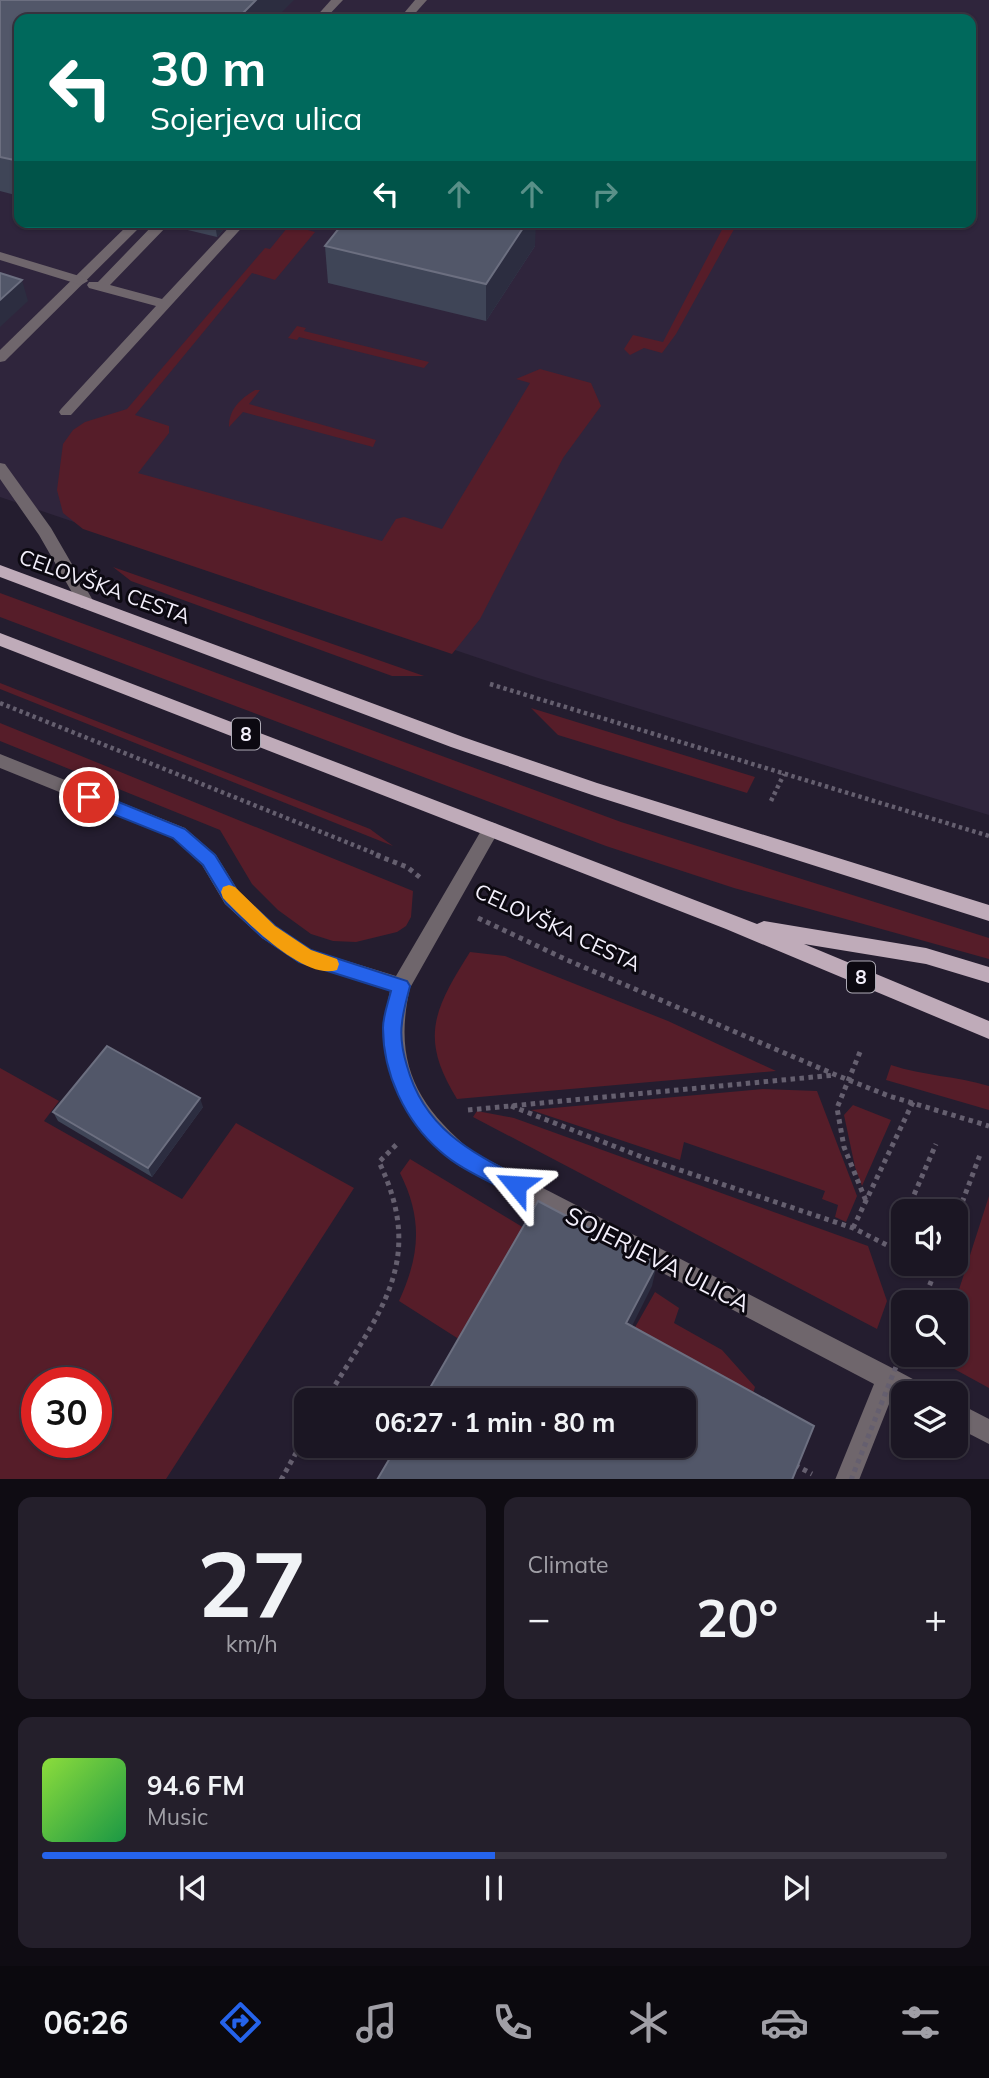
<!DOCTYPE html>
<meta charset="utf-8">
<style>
body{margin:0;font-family:Mulish,sans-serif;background:#241f2b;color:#f1f3f6;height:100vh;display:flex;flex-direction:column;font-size:26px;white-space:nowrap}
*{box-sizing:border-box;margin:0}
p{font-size:23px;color:#a09fa6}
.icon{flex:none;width:38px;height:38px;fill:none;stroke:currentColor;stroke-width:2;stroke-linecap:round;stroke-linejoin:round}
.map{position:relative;height:1479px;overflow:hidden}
.side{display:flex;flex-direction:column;gap:18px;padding:18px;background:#0f0c13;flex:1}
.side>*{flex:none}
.hud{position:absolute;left:14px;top:14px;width:962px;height:214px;border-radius:14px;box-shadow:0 2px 5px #0004,0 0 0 2px #393541;background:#00695c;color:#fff;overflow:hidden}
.tools{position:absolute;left:891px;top:1199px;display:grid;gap:14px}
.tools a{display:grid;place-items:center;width:77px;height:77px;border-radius:14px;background:#1b1623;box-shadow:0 2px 5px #0004,0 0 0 2px #393541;font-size:35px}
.speed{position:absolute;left:21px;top:1367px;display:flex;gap:14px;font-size:35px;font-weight:700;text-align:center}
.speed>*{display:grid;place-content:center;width:91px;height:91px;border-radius:50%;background:#1b1623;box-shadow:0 2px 5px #0004,0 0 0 2px #393541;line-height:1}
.speed .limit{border:10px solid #d22;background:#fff;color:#111}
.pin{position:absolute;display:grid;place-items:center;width:60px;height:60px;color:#fff;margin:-30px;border:4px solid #fff;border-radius:50%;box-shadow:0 2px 7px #0007}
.me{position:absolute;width:77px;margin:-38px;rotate:297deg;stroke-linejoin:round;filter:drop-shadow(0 0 5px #0008)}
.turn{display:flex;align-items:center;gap:24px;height:147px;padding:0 21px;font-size:32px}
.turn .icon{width:91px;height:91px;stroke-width:2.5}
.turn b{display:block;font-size:49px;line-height:60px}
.lanes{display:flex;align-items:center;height:66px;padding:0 21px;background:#0003;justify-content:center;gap:35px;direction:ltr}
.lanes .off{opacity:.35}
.big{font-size:52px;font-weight:700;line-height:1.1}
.side .card{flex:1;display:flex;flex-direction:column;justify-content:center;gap:10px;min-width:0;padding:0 24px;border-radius:14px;background:#241f2b}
.side .dial{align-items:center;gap:0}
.dial b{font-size:91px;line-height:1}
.song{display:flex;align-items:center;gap:21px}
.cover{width:84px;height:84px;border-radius:10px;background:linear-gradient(135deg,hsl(90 70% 55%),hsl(140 70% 35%))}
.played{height:7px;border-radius:4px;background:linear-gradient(90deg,#2563eb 50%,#393541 50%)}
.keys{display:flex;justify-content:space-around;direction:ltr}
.heat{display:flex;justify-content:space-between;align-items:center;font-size:38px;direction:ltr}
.side .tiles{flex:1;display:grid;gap:18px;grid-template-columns:1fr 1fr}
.card:last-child{grid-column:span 2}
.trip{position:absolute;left:294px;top:1388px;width:402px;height:70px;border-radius:14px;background:#1b1623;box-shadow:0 2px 5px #0004,0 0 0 2px #393541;font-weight:700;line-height:70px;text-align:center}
.dock{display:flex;height:112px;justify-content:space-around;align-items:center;background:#0b090e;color:#a09fa6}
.dock .icon{width:49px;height:49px}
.dock .on{color:#2563eb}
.dock b{font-size:32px;color:#f1f3f6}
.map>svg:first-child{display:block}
.built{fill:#2f253c;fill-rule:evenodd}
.green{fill:#561d29;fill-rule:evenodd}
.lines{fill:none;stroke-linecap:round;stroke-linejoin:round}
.path-far1{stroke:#655f6f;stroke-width:4.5;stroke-dasharray:3.5 3.5;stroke-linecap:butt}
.path{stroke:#655f6f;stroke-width:5;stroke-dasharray:4.5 4.5;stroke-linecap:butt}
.service{fill:#6f666c;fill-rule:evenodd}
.minor{fill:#6f666c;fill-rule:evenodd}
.primary{fill:#bfabb9;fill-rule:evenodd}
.path-bridge{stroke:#655f6f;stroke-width:5;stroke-dasharray:4.5 4.5;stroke-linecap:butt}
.wall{fill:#3f4557}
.shaded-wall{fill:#2c2d40}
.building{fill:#525769;stroke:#6c6f80;stroke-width:2}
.route{fill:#2563eb;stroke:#184099;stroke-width:2}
.slow{fill:#f59e0b}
.labels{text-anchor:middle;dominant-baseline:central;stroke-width:6;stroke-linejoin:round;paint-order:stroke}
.shield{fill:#0c0911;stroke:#aeabb6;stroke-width:2}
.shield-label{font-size:19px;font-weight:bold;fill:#f4f0fc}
.street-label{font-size:21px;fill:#f4f0fc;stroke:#0c0911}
.near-street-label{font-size:24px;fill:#f4f0fc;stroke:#0c0911}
</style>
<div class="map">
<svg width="989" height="1480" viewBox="0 0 989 1480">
<rect width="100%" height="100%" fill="#241d2f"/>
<!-- built -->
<path class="built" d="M0 0H989V815L538 678 0 497ZM19 19H971V222H19Z"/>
<!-- green -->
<g class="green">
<path d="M292 222H314L308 230 315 232 275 280 252 273 135 415 169 426V433L138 473 382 541 396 519 404 517 442 529 530 383 516 379 540 369 591 383 601 406 563 458 480 619 452 654 83 529 63 513 57 490 63 444 73 430 85 422 127 409 265 248 270 249Z"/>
<path d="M726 222H738L676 334 662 353 644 348 630 355 624 349 633 335 663 342Z"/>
<path d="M297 326 306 328 304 331 429 362 424 368 299 337 297 340 288 338Z"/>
<path d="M255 390H260L249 404 376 440 373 447 243 412 229 427C229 409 240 399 255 390Z"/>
<path d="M113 567 424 676H392L131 581Z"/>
<path d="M0 593 621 822 989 938V959L734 888 606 846 0 617Z"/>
<path d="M0 683 370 829 393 846 0 689Z"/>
<path d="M531 708 755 777 747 793 558 735Z"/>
<path d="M0 723 413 891 411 917 406 926 397 932 356 942 333 941 311 934 278 910 252 884 220 830 0 741Z"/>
<path d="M470 952 505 956 668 1021 776 1071 457 1099C419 1038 434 1009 470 952Z"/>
<path d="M891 1065C924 1076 956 1076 989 1086V1110L886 1080Z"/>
<path d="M0 1068 59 1101 44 1121 182 1199 236 1123 354 1188 166 1479H0ZM37 1382H96V1442H37Z"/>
<path d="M763 1089 817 1091 857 1196 846 1222 835 1217 838 1205 822 1199 825 1191 684 1142 680 1160 531 1110Z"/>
<path d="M853 1105 891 1120 862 1186 855 1167 844 1115Z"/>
<path d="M477 1111 514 1118 868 1246 887 1301 877 1329 473 1117Z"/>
<path d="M410 1159 529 1231 465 1343 399 1301C420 1255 423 1219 400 1173Z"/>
<path d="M989 1196V1388L936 1359 937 1355 956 1354 955 1302Z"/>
<path d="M655 1292 679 1308 674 1323 722 1350 755 1387 747 1413 625 1345Z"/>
</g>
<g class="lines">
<!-- path-far1 -->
<g class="path-far1">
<path d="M490 684 989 836"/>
<path d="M0 703 381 856"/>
<path d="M771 801 784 774"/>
</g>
<!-- path -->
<g class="path">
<path d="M376 855 407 867 422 879"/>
<path d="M478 918 567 960 836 1075 889 1096 989 1126"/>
<path d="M860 1052 837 1108 844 1147 866 1201"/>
<path d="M511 1106 647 1159 853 1228 903 1253"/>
<path d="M468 1110 835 1075"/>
<path d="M907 1211 936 1144"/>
<path d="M956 1219 981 1152"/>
<path d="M853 1228 913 1102"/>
<path d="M924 1264 937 1270"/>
<path d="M923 1302 938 1264"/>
<path d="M326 1400C377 1314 428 1264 379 1162L398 1143"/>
<path d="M795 1465 812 1474"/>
<path d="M281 1480 306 1435"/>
</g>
<!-- service -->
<g class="service">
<path d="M331 0H343L325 19H314Z"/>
<path d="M415 0H427L410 19H399Z"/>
<path d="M131 222H145L5 361 0 362V350Z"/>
<path d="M156 222 169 224 110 285 162 299 234 222H247L71 415H61L59 412 61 409 156 306 89 288 87 285 89 282H98Z"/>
<path d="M0 463 5 464 51 528 95 604 93 608H81L39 535 0 479Z"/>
</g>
<!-- minor -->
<g class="minor">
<path d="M0 252 86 278 88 281 81 285 0 260Z"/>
<path d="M0 754 185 828 216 855 239 892 276 926 311 950 396 976 485 824 491 822 497 824 500 829 497 834 410 988C393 1062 416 1105 473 1152L896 1370 924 1385 928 1393H903V1399L893 1394 859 1480H835L874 1384 459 1166C401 1119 372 1066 390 991L298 962 262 938 225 904 202 865 173 838 0 768Z"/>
<path d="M956 1402 989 1419V1444L956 1427Z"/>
</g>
<!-- primary -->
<g class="primary">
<path d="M0 565 463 737 597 783 989 905V921L595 796 451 747 0 577Z"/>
<path d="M0 633 757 924 764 921 926 948 989 967V983L926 964 804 944 989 1021V1039L726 929 0 646Z"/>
</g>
<!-- path-bridge -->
<path class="path-bridge" d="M851 1480 903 1349"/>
</g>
<!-- wall -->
<g class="wall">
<path d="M0 0 19 19V196L0 191Z"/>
<path d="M170 222H230L217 237 171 226Z"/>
<path d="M325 246H535L486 321 328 283Z"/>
<path d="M203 1107 152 1177 58 1121 53 1112Z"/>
</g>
<!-- shaded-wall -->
<g class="shaded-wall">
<path d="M256 0H294L275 19H237Z"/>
<path d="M215 222H230L217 237Z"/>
<path d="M519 222H536L535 246 486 321V284Z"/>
<path d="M22 280 28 301 0 327V300Z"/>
<path d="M200 1098 203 1107 152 1177 148 1168Z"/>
<path d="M657 1264 652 1286 623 1344 626 1323Z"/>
</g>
<!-- building -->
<g class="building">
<path d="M0 0H256L237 19H19V161L0 157Z"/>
<path d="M344 222H527L486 284 325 246Z"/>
<path d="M0 273 22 280 0 300Z"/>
<path d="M107 1046 200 1098 148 1168 53 1112Z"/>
<path d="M538 1201 657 1264 626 1323 814 1426 792 1480H377L397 1446H684V1400H423Z"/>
</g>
<!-- route -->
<path class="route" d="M89 790 185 829 215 855 238 892 275 926 311 950 407 981 410 986C407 998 403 1011 402 1023 400 1037 403 1053 407 1066 424 1128 469 1151 523 1179L526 1185 523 1192 516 1194 509 1192C485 1179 460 1169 440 1151 405 1121 383 1073 383 1028 383 1016 388 1003 391 991L299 962 262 937 226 903 203 865 173 838 83 802 81 797 83 792Z"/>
<!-- slow -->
<path class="slow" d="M229 885 235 887 275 926 311 950 337 959 339 964 337 970C304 981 244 919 223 898L221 892 223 887Z"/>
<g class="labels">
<!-- shield labels -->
<g class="shield">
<rect x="232" y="718.5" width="28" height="31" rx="5"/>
<rect x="847" y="961.5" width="28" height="31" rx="5"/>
</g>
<g class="shield-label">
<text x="246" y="734">8</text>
<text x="861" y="977">8</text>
</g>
<!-- street labels -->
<g class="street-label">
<text transform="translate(105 586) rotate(20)">CELOVŠKA CESTA</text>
<text transform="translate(558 927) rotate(25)">CELOVŠKA CESTA</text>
</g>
<!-- near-street labels -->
<g class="near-street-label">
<text transform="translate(658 1259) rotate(27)">SOJERJEVA ULICA</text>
</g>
</g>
</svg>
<div class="tools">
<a><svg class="icon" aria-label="sound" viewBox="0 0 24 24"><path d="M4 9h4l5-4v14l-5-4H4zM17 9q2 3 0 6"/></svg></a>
<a><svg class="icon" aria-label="search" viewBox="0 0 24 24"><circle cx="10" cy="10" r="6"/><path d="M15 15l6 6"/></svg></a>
<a><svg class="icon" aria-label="layers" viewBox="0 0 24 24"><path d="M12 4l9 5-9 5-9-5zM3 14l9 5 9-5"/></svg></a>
</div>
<div class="speed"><div class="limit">30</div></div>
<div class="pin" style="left:89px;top:797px;background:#d93025"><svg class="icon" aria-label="arrive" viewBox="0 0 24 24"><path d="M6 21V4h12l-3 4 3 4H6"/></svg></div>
<svg class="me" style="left:516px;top:1185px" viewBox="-20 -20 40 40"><path d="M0-17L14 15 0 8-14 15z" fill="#2563eb" stroke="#fff" stroke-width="4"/></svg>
<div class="trip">06:27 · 1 min · 80 m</div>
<div class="hud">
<div class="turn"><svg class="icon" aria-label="left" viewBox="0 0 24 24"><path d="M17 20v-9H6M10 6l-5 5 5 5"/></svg><div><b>30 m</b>Sojerjeva ulica</div></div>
<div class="lanes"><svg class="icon" aria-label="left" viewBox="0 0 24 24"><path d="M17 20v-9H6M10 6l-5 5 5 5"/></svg><svg class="icon off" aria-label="ahead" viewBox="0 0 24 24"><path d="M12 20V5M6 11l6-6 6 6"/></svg><svg class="icon off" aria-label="ahead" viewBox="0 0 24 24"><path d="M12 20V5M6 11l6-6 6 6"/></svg><svg class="icon off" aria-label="right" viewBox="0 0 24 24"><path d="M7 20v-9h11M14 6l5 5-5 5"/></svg></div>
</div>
</div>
<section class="side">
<div class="tiles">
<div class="card dial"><b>27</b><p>km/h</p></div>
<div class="card"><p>Climate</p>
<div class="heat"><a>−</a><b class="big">20°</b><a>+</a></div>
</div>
<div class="card">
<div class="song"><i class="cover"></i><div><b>94.6 FM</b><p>Music</p></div></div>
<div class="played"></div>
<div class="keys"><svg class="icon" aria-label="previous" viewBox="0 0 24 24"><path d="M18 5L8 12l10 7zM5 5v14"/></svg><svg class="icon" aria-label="pause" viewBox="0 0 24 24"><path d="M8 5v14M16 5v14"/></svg><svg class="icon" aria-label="next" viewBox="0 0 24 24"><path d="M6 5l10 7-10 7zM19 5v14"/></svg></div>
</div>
</div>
</section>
<nav class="dock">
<b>06:26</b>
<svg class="icon on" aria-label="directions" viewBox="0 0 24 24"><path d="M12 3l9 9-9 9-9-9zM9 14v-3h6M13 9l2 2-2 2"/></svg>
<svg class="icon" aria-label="music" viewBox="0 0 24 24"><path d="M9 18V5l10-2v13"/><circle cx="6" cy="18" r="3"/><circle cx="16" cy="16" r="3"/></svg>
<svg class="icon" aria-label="phone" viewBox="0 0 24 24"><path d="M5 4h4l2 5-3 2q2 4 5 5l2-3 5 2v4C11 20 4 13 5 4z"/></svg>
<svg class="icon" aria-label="climate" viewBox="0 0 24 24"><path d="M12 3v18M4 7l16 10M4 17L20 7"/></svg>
<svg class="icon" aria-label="car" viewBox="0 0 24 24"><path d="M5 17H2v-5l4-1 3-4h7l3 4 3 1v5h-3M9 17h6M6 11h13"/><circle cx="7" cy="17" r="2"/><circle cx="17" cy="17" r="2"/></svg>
<svg class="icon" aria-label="filters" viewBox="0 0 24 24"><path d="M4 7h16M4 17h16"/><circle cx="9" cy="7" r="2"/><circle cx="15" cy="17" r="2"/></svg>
</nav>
